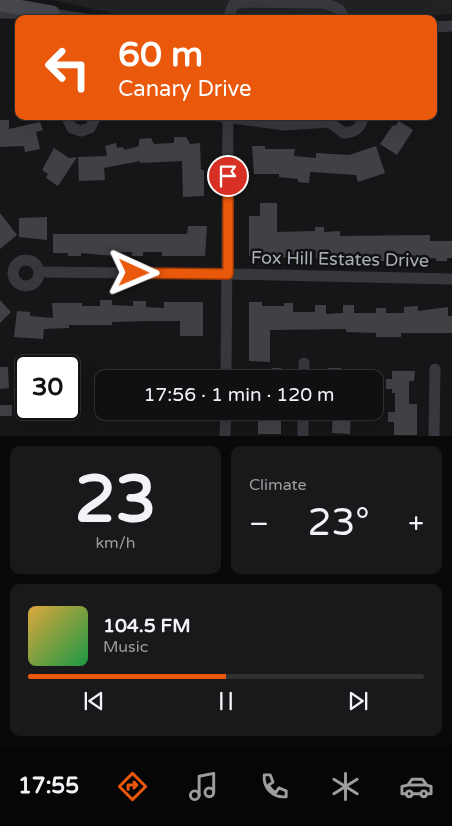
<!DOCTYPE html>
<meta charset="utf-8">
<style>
body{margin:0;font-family:"Varela Round",sans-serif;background:#19191b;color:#f1f3f6;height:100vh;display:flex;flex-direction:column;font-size:19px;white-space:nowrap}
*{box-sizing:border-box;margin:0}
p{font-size:16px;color:#9c9d9f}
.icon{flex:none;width:28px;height:28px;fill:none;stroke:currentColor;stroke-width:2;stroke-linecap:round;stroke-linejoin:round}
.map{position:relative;height:436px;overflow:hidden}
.sheet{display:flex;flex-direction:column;gap:10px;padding:10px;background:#09090a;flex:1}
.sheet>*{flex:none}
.guide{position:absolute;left:15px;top:15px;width:422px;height:105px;border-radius:10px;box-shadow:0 5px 20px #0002,0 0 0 1px #303032;background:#ea580c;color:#fff;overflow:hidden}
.speed{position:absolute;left:15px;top:355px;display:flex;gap:10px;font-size:25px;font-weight:700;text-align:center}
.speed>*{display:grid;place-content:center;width:65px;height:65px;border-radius:50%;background:#101012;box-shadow:0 5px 20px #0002,0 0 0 1px #303032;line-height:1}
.speed .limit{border:2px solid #111;border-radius:8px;background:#fff;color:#111}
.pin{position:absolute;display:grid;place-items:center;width:42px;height:42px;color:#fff;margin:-21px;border:2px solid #fff;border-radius:50%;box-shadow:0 1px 5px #0007}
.me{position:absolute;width:55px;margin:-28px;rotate:91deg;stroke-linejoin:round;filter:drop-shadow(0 0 4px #0008)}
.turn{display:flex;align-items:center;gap:18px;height:105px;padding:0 20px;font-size:22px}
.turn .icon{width:65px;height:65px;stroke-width:2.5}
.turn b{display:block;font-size:35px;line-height:42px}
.big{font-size:38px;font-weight:600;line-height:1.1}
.sheet .card{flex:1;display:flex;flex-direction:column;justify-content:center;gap:8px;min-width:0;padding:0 18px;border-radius:10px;background:#19191b}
.sheet .dial{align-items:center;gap:0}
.dial b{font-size:65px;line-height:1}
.song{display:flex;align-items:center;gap:15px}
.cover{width:60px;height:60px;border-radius:8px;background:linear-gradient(135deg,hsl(40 70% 55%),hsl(140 70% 35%))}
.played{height:5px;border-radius:2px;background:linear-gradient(90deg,#ea580c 50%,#303032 50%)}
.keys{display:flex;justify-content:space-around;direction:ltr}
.heat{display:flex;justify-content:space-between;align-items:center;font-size:28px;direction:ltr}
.sheet .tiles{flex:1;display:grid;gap:10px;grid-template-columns:1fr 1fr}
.card:last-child{grid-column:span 2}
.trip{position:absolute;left:95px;top:370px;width:288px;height:50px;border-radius:10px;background:#101012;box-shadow:0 5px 20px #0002,0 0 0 1px #303032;font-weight:600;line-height:50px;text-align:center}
.tab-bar{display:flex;height:80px;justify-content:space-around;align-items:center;background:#060607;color:#9c9d9f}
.tab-bar .icon{width:35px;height:35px}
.tab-bar .on{color:#ea580c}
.tab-bar b{font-size:22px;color:#f1f3f6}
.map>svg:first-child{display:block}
.built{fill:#222225}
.building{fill:#404145}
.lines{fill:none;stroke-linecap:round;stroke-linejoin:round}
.minor{stroke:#37383d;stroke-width:11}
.secondary{stroke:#45474d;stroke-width:15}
.route-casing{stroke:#983908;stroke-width:12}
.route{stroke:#ea580c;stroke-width:9}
.labels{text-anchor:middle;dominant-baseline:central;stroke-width:5;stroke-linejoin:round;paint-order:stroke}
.street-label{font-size:18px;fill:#a8adb8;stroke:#111113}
</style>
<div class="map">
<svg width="452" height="436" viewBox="0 0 452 436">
<rect width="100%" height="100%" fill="#161618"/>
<!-- built -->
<path class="built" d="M53 0H452V14L381 19 129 17Z"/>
<!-- building -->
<g class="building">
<path d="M0 120H9V129L40 122 43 130 36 132 40 149 25 152 24 146 0 147Z"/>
<path d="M399 121 413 130 397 155 380 144 393 125 395 126Z"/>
<path d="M174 137H186L190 144 200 143 201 170H204V196L183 197 182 161 140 163V161L104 168 105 180 79 181 78 157 107 156 105 146 116 143 117 148 123 147 124 150 139 146V139L151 138 154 144 174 143Z"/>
<path d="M252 146H265V149H295L294 156 316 158V153L349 155 376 146 385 173 358 182 356 175 310 172 309 183 298 182V179L279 177V174H254Z"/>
<path d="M54 148 69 158 77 157 58 186 46 178 48 174 42 170Z"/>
<path d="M260 203H277V232L315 231V227H324V232L340 231V236L430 235V241H452V258H447V261H436V258L406 261V254H385V261H374V255H325V259H316V250L297 251V258L249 256V216H260Z"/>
<path d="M0 213 17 235 0 249Z"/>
<path d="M47 217V240L19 237V218Z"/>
<path d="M188 226H207L205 256H162V252H143V256H132V252H114V256L81 253V256H68V253H53V234H187Z"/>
<path d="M0 300 11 312 0 323Z"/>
<path d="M100 300H112V305L133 306V301H146V307L164 308V302H203V336H180V321H146L112 322V325H69V328L44 329 43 339 14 337 17 311 30 312V316L53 318 52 303H82V306H100Z"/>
<path d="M249 302H262V306H284V303H293V312H315V305H326V314L343 313V305H354V313H376V308H386V313H404V307L418 306V311L448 307V316H452V333H401V337H376V333L346 332V329L270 330V362L249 361Z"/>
<path d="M0 367H8L9 388 0 389Z"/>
<rect x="272" y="368" width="9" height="11"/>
<rect x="328" y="368" width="13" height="11"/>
<path d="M392 371H415L414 381H409V404H417V435H394V422H388V412H395V393H392V389H386V379H392Z"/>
<rect x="0" y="405" width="12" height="11"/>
<path d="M281 411V434H258V412Z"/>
<path d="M333 411H348V415H351L350 434 332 433Z"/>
</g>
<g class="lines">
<!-- minor -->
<g class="minor">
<path d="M0 13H23"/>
<path d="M44 13 85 19"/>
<path d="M228 19 233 5 243 2 324 3 339 9 345 19"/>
<path d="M434 27 452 26"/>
<path d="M66 116 72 128 81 131 90 128 96 116"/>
<path d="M218 116 284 125 331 122"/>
<path d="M331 116 333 125 344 133C355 132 362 128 363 116"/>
<circle cx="26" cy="273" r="13"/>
<path d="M39 272 228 274 452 279"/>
<path d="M226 379 228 116"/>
<path d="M304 379V363"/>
<path d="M225 436 226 411"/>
<path d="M303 436V411"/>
<path d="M434 436 435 369"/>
</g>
<!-- secondary -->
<path class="secondary" d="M0 4 52 13"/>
</g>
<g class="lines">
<defs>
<path id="route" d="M134 273 228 274V176"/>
</defs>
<!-- route casing -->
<use href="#route" class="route-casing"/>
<!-- route -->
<use href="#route" class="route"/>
</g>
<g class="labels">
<!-- street labels -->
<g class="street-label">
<text transform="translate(340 259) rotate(1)">Fox Hill Estates Drive</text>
</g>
</g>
</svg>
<div class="speed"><div class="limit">30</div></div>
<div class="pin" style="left:228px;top:176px;background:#d93025"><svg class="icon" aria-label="arrive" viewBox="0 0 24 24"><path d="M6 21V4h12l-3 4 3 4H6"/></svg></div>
<svg class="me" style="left:134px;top:273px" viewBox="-20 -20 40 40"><path d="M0-17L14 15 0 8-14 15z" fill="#ea580c" stroke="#fff" stroke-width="4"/></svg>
<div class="trip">17:56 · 1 min · 120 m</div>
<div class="guide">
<div class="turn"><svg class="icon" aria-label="left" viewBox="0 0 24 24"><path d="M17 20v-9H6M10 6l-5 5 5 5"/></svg><div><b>60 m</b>Canary Drive</div></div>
</div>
</div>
<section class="sheet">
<div class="tiles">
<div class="card dial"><b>23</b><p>km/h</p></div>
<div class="card"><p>Climate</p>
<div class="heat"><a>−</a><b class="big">23°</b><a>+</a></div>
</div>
<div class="card">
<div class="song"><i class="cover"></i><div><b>104.5 FM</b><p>Music</p></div></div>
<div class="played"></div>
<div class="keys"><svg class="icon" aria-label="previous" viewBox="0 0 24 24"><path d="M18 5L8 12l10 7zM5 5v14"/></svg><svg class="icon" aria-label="pause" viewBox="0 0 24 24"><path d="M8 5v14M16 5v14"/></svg><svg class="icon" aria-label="next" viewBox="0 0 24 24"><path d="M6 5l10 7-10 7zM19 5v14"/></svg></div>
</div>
</div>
</section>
<nav class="tab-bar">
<b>17:55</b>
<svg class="icon on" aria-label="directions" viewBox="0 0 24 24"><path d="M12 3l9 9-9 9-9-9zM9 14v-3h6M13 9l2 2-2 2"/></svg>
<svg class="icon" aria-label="music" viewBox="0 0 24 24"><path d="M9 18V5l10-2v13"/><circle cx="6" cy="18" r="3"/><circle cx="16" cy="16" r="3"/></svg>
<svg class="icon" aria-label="phone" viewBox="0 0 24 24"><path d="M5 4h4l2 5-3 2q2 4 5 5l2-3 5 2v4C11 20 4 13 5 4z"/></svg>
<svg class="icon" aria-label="climate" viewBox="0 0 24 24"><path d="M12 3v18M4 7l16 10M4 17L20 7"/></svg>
<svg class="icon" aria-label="car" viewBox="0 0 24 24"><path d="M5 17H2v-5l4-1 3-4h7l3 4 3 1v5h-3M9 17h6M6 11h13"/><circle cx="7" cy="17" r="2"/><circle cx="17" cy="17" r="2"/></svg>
</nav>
